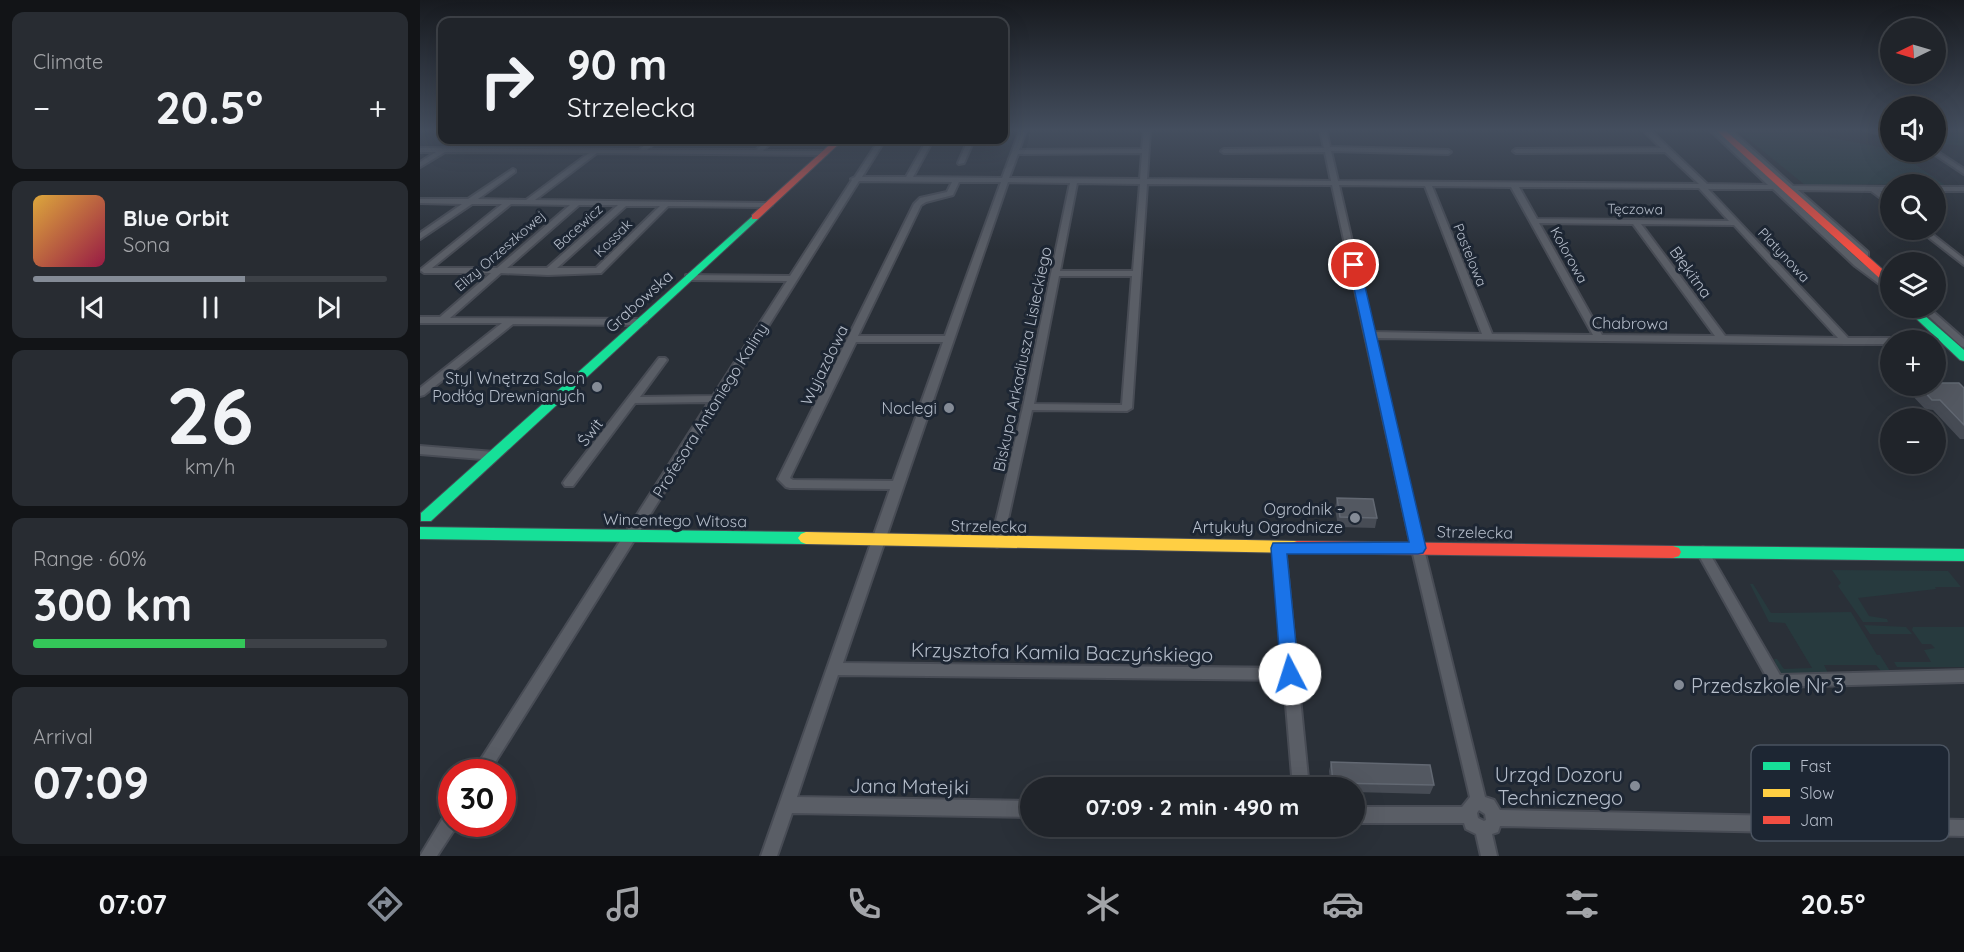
<!DOCTYPE html>
<meta charset="utf-8">
<style>
body{margin:0;font-family:Quicksand,sans-serif;background:#282c32;color:#f1f3f6;height:100vh;display:flex;flex-direction:column;font-size:22px;white-space:nowrap}
*{box-sizing:border-box;margin:0}
p{font-size:20px;color:#a2a4a8}
.icon{flex:none;width:33px;height:33px;fill:none;stroke:currentColor;stroke-width:2;stroke-linecap:round;stroke-linejoin:round}
.map{position:relative;flex:1;overflow:hidden}
.drawer{display:flex;flex-direction:column;gap:12px;padding:12px;background:#121417;width:420px}
.drawer>*{flex:none}
.banner{position:absolute;left:18px;top:18px;width:570px;height:126px;border-radius:12px;box-shadow:0 6px 24px #0002,0 0 0 2px #3d4147;background:#20242a;color:#f1f3f6;overflow:hidden}
.needle{width:39px;rotate:265deg}
.buttons{position:absolute;left:1460px;top:18px;display:grid;gap:12px}
.buttons a{display:grid;place-items:center;width:66px;height:66px;border-radius:50%;background:#20242a;box-shadow:0 6px 24px #0002,0 0 0 2px #3d4147;font-size:30px}
.speed{position:absolute;left:18px;top:759px;display:flex;gap:12px;font-size:30px;font-weight:700;text-align:center}
.speed>*{display:grid;place-content:center;width:78px;height:78px;border-radius:50%;background:#20242a;box-shadow:0 6px 24px #0002,0 0 0 2px #3d4147;line-height:1}
.speed .limit{border:9px solid #d22;background:#fff;color:#111}
.pin{position:absolute;display:grid;place-items:center;width:51px;height:51px;color:#fff;margin:-26px;border:3px solid #fff;border-radius:50%;box-shadow:0 2px 6px #0007}
.me{position:absolute;width:66px;margin:-33px;rotate:355deg;stroke-linejoin:round;filter:drop-shadow(0 0 4px #0008)}
.turn{display:flex;align-items:center;gap:21px;height:126px;padding:0 30px;font-size:27px}
.turn .icon{width:78px;height:78px;stroke-width:2.5}
.turn b{display:block;font-size:42px;line-height:51px}
.big{font-size:45px;font-weight:700;line-height:1.1}
.drawer .tile{flex:1;display:flex;flex-direction:column;justify-content:center;gap:9px;min-width:0;padding:0 21px;border-radius:12px;background:#282c32}
.drawer .dial{align-items:center;gap:0}
.dial b{font-size:78px;line-height:1}
.song{display:flex;align-items:center;gap:18px}
.cover{width:72px;height:72px;border-radius:9px;background:linear-gradient(135deg,hsl(40 70% 55%),hsl(340 70% 35%))}
.played{height:6px;border-radius:3px;background:linear-gradient(90deg,#848b96 60%,#3d4147 60%)}
.keys{display:flex;justify-content:space-around;direction:ltr}
.heat{display:flex;justify-content:space-between;align-items:center;font-size:33px;direction:ltr}
.charge{height:9px;border-radius:4px;background:linear-gradient(90deg,#34c759 60%,#3d4147 0)}
.trip{position:absolute;left:600px;top:777px;width:345px;height:60px;border-radius:30px;background:#20242a;box-shadow:0 6px 24px #0002,0 0 0 2px #3d4147;font-weight:700;line-height:60px;text-align:center}
.tab-bar{display:flex;height:96px;justify-content:space-around;align-items:center;background:#0d0e11;color:#a2a4a8}
.tab-bar .icon{width:42px;height:42px}
.tab-bar .current{color:#848b96}
.tab-bar b{font-size:27px;color:#f1f3f6}
main{display:flex;flex:1;min-height:0}
.map>svg:first-child{display:block}
.green{fill:#273a3e}
.lines{fill:none;stroke-linecap:round;stroke-linejoin:round}
.street-casing{stroke:#484c55;stroke-width:4}
.fast-casing{stroke:#484c55;stroke-width:2}
.slow-casing{stroke:#484c55;stroke-width:2}
.jam-casing{stroke:#484c55;stroke-width:2}
.street{fill:#5a5e66;fill-rule:evenodd}
.fast{fill:#16e098;fill-rule:evenodd}
.slow{fill:#ffcf43;fill-rule:evenodd}
.jam{fill:#f24e42;fill-rule:evenodd}
.wall{fill:#474c55}
.building{fill:#535861;stroke:#626872;stroke-width:1.5}
.route{fill:#1a73e8;stroke:#114b97;stroke-width:1.5}
.poi-dot{fill:#848b96;stroke:#1d2633;stroke-width:2}
.labels{text-anchor:middle;dominant-baseline:central;stroke-width:6;stroke-linejoin:round;paint-order:stroke}
.far-street-label{font-size:14px;fill:#b4bcc9;stroke:#1d2633}
.street-label{font-size:16px;fill:#b4bcc9;stroke:#1d2633}
.poi-label{font-size:16px;fill:#b4bcc9;stroke:#1d2633;text-anchor:end}
.near-street-label{font-size:20px;fill:#b4bcc9;stroke:#1d2633}
.near-poi-label{font-size:20px;fill:#b4bcc9;stroke:#1d2633;text-anchor:start}
.key{fill:#1d2633;stroke:#4a5360;stroke-width:1.5}
.key-label{font-size:16px;fill:#b4bcc9}
</style>
<main>
<section class="drawer">
<div class="tile"><p>Climate</p>
<div class="heat"><a>−</a><b class="big">20.5°</b><a>+</a></div>
</div>
<div class="tile">
<div class="song"><i class="cover"></i><div><b>Blue Orbit</b><p>Sona</p></div></div>
<div class="played"></div>
<div class="keys"><svg class="icon" aria-label="previous" viewBox="0 0 24 24"><path d="M18 5L8 12l10 7zM5 5v14"/></svg><svg class="icon" aria-label="pause" viewBox="0 0 24 24"><path d="M8 5v14M16 5v14"/></svg><svg class="icon" aria-label="next" viewBox="0 0 24 24"><path d="M6 5l10 7-10 7zM19 5v14"/></svg></div>
</div>
<div class="tile dial"><b>26</b><p>km/h</p></div>
<div class="tile"><p>Range · 60%</p><b class="big">300 km</b><div class="charge"></div></div>
<div class="tile"><p>Arrival</p><b class="big">07:09</b></div>
</section>
<div class="map">
<svg width="1544" height="856" viewBox="0 0 1544 856">
<rect width="100%" height="100%" fill="#2a3038"/>
<!-- green -->
<g class="green">
<path d="M1317 130H1372L1470 149V152H1478L1527 187H1515V184L1385 185Z"/>
<path d="M1515 130H1544V146L1515 143Z"/>
<path d="M1412 570 1528 571 1541 587H1515L1516 589 1438 598 1449 616 1467 619 1468 622H1443L1418 586 1421 583Z"/>
<path d="M1330 584H1333L1351 613 1431 612 1457 655H1460L1473 676H1465L1456 665H1404L1409 675H1360L1354 659H1357L1364 669 1392 668 1365 623 1349 622Z"/>
<path d="M1444 625 1486 627 1492 634H1450Z"/>
<path d="M1493 627H1544V667H1477L1474 662H1511L1504 650 1515 648 1511 644H1502L1492 630Z"/>
</g>
<g class="lines">
<defs>
<g id="street">
<path d="M600 130H606L599 150 722 149 724 130H730L727 179 911 181 905 152 804 153 801 151 804 149 904 148 900 130H906L910 147 1028 150 1031 152 1028 154 911 151 918 181 1279 184 1245 152 1096 153 1093 151 1096 149 1241 148 1223 130H1230L1287 184 1348 185 1290 130H1297L1441 262 1470 285V292L1435 266 1353 189H1288L1428 338H1470L1474 340H1470V344H1426L955 338 1002 541 1065 797 1074 800 1080 810 1544 820V836L1080 826 1078 832 1072 834 1077 856H1061L1056 834 1046 829 1044 823H934V807H1042L1050 797 990 541 912 185 727 184 712 408 707 411 612 410 583 542 581 545 577 547 573 545 571 542 603 407 650 183 588 182 423 663 863 668 853 547 855 544 859 542 863 544 865 547 889 788H873L864 680 418 675 377 797 610 801V817L372 813 357 856H341L470 489 370 488 366 487 358 479 494 204 500 198 527 192 532 182 439 181 69 772H54L56 767 289 402 215 403 153 486H145L143 483 145 480 239 358H245L247 360 220 397 293 396 367 281 269 280 266 279V275L370 276 432 180 431 179 435 177 459 140H465L442 177H486L507 140H513L493 177 582 178ZM722 153 720 179 589 178 598 154ZM539 182H581L525 336H438L501 205 506 202 533 195ZM657 183 720 184 713 271H640ZM919 185 1005 186 1062 334 953 332ZM1012 186 1091 187 1173 335 1072 334ZM1099 187 1279 188 1309 221 1117 219ZM1119 223 1213 224 1295 336 1182 335ZM1221 224 1314 225 1418 338 1305 336ZM639 276H712L702 405 614 404ZM436 342H523L473 481 373 480 370 478ZM1059 810 1065 814 1066 820 1064 821 1058 818 1057 813Z"/>
<path d="M1304 130H1311L1373 186 1470 187V191H1460L1470 199V205L1451 191 1378 190 1448 252V256H1442Z"/>
<path d="M1446 130H1458L1470 133V137Z"/>
<path d="M231 140H237L227 150H336L347 140H353L343 151H405L408 153 405 155 177 153 115 200 348 203 352 205 348 207 248 206 181 273 128 275 81 273 30 318 221 319 226 322 221 325 93 324 4 395 0 396V388L82 323H0V317H20L71 273H4L0 270 82 204H52L0 239V233L42 204 0 203V199H48L93 169 95 170V172L58 199 106 200 169 153 25 152 0 167V162L16 152H0V148L219 150ZM91 204 150 205 77 268H12ZM159 205H198L127 268H87ZM206 206H240L176 268H137Z"/>
<path d="M548 140H554L544 163 539 164 538 163Z"/>
<path d="M1515 150 1544 169V174L1511 152Z"/>
<rect x="1515" y="187" width="29" height="4"/>
<path d="M1499 230H1507L1544 259V265Z"/>
<path d="M1500 308H1509L1544 339V347L1541 346Z"/>
<path d="M0 446 74 452 79 456 74 460 0 454Z"/>
<path d="M1283 547 1287 549 1360 675 1544 670V682L1356 687 1351 685 1277 552 1279 549Z"/>
<path d="M32 811V824H38L17 856H0L26 813Z"/>
</g>
<g id="fast">
<path d="M335 214 338 215V219L11 521H1V513Z"/>
<path d="M1485 308H1496L1544 350V361L1540 360Z"/>
<path d="M0 527 386 532 391 534 394 538 391 542 386 544 0 539Z"/>
<path d="M1253 546 1544 549V561L1253 558 1247 556 1245 552 1247 548Z"/>
</g>
<path id="slow" d="M386 532 877 541 883 543 885 547 883 551 877 553 386 544 381 542 378 538 381 534Z"/>
<g id="jam">
<path d="M1296 130H1305L1470 276V285L1466 284Z"/>
<path d="M415 140H423L338 219H332V215Z"/>
<path d="M877 541 1253 546 1259 548 1261 552 1259 556 1253 558 877 553 871 551 869 547 871 543Z"/>
</g>
</defs>
<!-- street casing -->
<use href="#street" class="street-casing"/>
<!-- fast casing -->
<use href="#fast" class="fast-casing"/>
<!-- slow casing -->
<use href="#slow" class="slow-casing"/>
<!-- jam casing -->
<use href="#jam" class="jam-casing"/>
<!-- street -->
<use href="#street" class="street"/>
<!-- fast -->
<use href="#fast" class="fast"/>
<!-- slow -->
<use href="#slow" class="slow"/>
<!-- jam -->
<use href="#jam" class="jam"/>
</g>
<!-- wall -->
<g class="wall">
<path d="M1494 386 1544 388V439H1540L1513 410 1505 409 1489 392Z"/>
<path d="M917 498 957 518 955 528 918 527 915 508Z"/>
<path d="M911 762 1014 785 1010 794 934 792V788H911L909 771Z"/>
</g>
<!-- building -->
<g class="building">
<path d="M1515 383H1539L1544 388V425L1520 400H1512L1499 386H1515Z"/>
<path d="M917 498 953 499 957 518 920 517Z"/>
<path d="M911 762 1010 765 1014 785 913 783Z"/>
</g>
<!-- sky -->
<linearGradient id="sky" x2="0" y2="1"><stop stop-color="#171a1f"/><stop offset="0.52" stop-color="#444e5e"/><stop offset="1" stop-color="#444e5e" stop-opacity="0"/></linearGradient>
<rect width="1544" height="250" fill="url(#sky)"/>
<!-- route -->
<path class="route" d="M931 262H938L940 265 1006 548 1003 553 998 554H867L879 674 877 680 870 682 864 680 861 674 851 548 853 543 989 542 929 265Z"/>
<!-- markers -->
<g class="poi-dot">
<circle cx="177" cy="387" r="6"/>
<circle cx="529" cy="408" r="6"/>
<circle cx="935" cy="518" r="6"/>
<circle cx="1259" cy="685" r="6"/>
<circle cx="1215" cy="786" r="6"/>
</g>
<g class="labels">
<!-- far-street labels -->
<g class="far-street-label">
<text transform="translate(1215 209) rotate(1)">Tęczowa</text>
<text transform="translate(158 227) rotate(-42)">Bacewicz</text>
<text transform="translate(193 238) rotate(-45)">Kossak</text>
<text transform="translate(80 251) rotate(-41)">Elizy Orzeszkowej</text>
<text transform="translate(1050 255) rotate(68)">Pastelowa</text>
<text transform="translate(1149 255) rotate(61)">Kolorowa</text>
<text transform="translate(1364 255) rotate(47)">Platynowa</text>
</g>
<!-- street labels -->
<g class="street-label">
<text transform="translate(1271 272) rotate(54)">Błękitna</text>
<text transform="translate(219 301) rotate(-42)">Grabowska</text>
<text transform="translate(1210 323) rotate(1)">Chabrowa</text>
<text transform="translate(602 359) rotate(-78)">Biskupa Arkadiusza Lisieckiego</text>
<text transform="translate(404 365) rotate(-64)">Wyjazdowa</text>
<text transform="translate(290 410) rotate(-58)">Profesora Antoniego Kaliny</text>
<text transform="translate(170 432) rotate(-52)">Świt</text>
<text transform="translate(255 520) rotate(1)">Wincentego Witosa</text>
<text transform="translate(569 526) rotate(1)">Strzelecka</text>
<text transform="translate(1055 532) rotate(1)">Strzelecka</text>
</g>
<!-- poi labels -->
<g class="poi-label">
<text x="165" y="378">Styl Wnętrza Salon<tspan x="165" dy="18">Podłóg Drewnianych</tspan></text>
<text x="517" y="408">Noclegi</text>
<text x="923" y="509">Ogrodnik -<tspan x="923" dy="18">Artykuły Ogrodnicze</tspan></text>
</g>
<!-- near-street labels -->
<g class="near-street-label">
<text transform="translate(642 652) rotate(1)">Krzysztofa Kamila Baczyńskiego</text>
<text transform="translate(489 786) rotate(1)">Jana Matejki</text>
</g>
<!-- near-poi labels -->
<g class="near-poi-label">
<text x="1271" y="685">Przedszkole Nr 3</text>
<text x="1203" y="774" text-anchor="end">Urząd Dozoru<tspan x="1203" dy="23">Technicznego</tspan></text>
</g>
</g>
<!-- legend -->
<rect x="1331" y="745" width="198" height="96" rx="9" class="key"/>
<rect x="1343" y="762" width="27" height="8" fill="#16e098"/>
<rect x="1343" y="789" width="27" height="8" fill="#ffcf43"/>
<rect x="1343" y="816" width="27" height="8" fill="#f24e42"/>
<g class="key-label">
<text x="1380" y="772">Fast</text>
<text x="1380" y="799">Slow</text>
<text x="1380" y="826">Jam</text>
</g>
</svg>
<div class="buttons">
<a><svg class="needle" viewBox="-14 -14 28 28"><path d="M0-13l5 13h-10z" fill="#e53935"/><path d="M0 13l5-13h-10z" fill="#a2a4a8"/></svg></a>
<a><svg class="icon" aria-label="sound" viewBox="0 0 24 24"><path d="M4 9h4l5-4v14l-5-4H4zM17 9q2 3 0 6"/></svg></a>
<a><svg class="icon" aria-label="search" viewBox="0 0 24 24"><circle cx="10" cy="10" r="6"/><path d="M15 15l6 6"/></svg></a>
<a><svg class="icon" aria-label="layers" viewBox="0 0 24 24"><path d="M12 4l9 5-9 5-9-5zM3 14l9 5 9-5"/></svg></a>
<a>+</a>
<a>−</a>
</div>
<div class="speed"><div class="limit">30</div></div>
<div class="pin" style="left:934px;top:265px;background:#d93025"><svg class="icon" aria-label="arrive" viewBox="0 0 24 24"><path d="M6 21V4h12l-3 4 3 4H6"/></svg></div>
<svg class="me" style="left:870px;top:674px" viewBox="-20 -20 40 40"><circle r="19" fill="#fff"/><path d="M0-13L10 11 0 6-10 11z" fill="#1a73e8"/></svg>
<div class="trip">07:09 · 2 min · 490 m</div>
<div class="banner">
<div class="turn"><svg class="icon" aria-label="right" viewBox="0 0 24 24"><path d="M7 20v-9h11M14 6l5 5-5 5"/></svg><div><b>90 m</b>Strzelecka</div></div>
</div>
</div>
</main>
<nav class="tab-bar">
<b>07:07</b>
<svg class="icon current" aria-label="directions" viewBox="0 0 24 24"><path d="M12 3l9 9-9 9-9-9zM9 14v-3h6M13 9l2 2-2 2"/></svg>
<svg class="icon" aria-label="music" viewBox="0 0 24 24"><path d="M9 18V5l10-2v13"/><circle cx="6" cy="18" r="3"/><circle cx="16" cy="16" r="3"/></svg>
<svg class="icon" aria-label="phone" viewBox="0 0 24 24"><path d="M5 4h4l2 5-3 2q2 4 5 5l2-3 5 2v4C11 20 4 13 5 4z"/></svg>
<svg class="icon" aria-label="climate" viewBox="0 0 24 24"><path d="M12 3v18M4 7l16 10M4 17L20 7"/></svg>
<svg class="icon" aria-label="car" viewBox="0 0 24 24"><path d="M5 17H2v-5l4-1 3-4h7l3 4 3 1v5h-3M9 17h6M6 11h13"/><circle cx="7" cy="17" r="2"/><circle cx="17" cy="17" r="2"/></svg>
<svg class="icon" aria-label="filters" viewBox="0 0 24 24"><path d="M4 7h16M4 17h16"/><circle cx="9" cy="7" r="2"/><circle cx="15" cy="17" r="2"/></svg>
<b>20.5°</b>
</nav>
